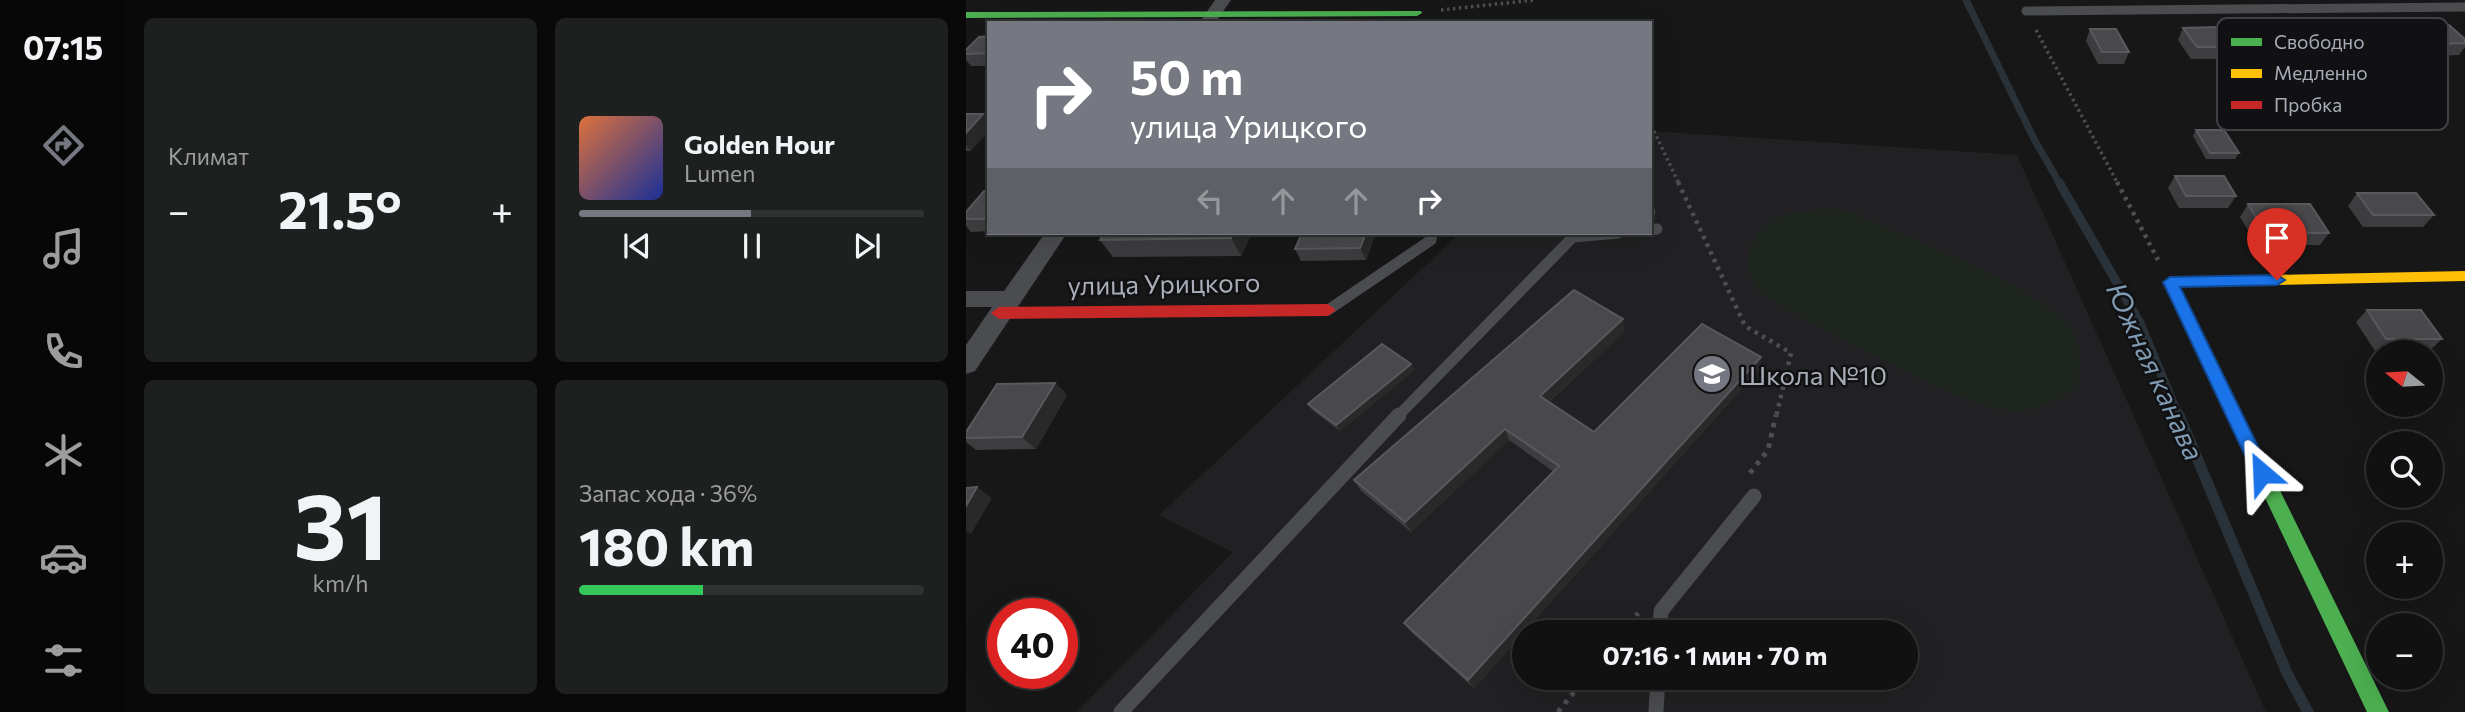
<!DOCTYPE html>
<html lang="ru">
<meta charset="utf-8">
<style>
body{margin:0;font-family:Commissioner,sans-serif;background:#1e1f1f;color:#f1f3f6;height:100vh;display:flex;flex-direction:column;font-size:26px;white-space:nowrap}
*{box-sizing:border-box;margin:0}
p{font-size:23px;color:#9c9d9f}
.icon{flex:none;width:38px;height:38px;fill:none;stroke:currentColor;stroke-width:2;stroke-linecap:round;stroke-linejoin:round}
.map{position:relative;flex:1;overflow:hidden}
.panel{display:flex;flex-direction:column;gap:18px;padding:18px;background:#090909;width:840px}
.panel>*{flex:none}
.banner{position:absolute;left:21px;top:21px;width:665px;height:214px;border-radius:0px;box-shadow:0 7px 28px #0002,0 0 0 2px #303131;background:#757880;color:#fff;overflow:hidden}
.needle{width:46px;rotate:288deg}
.buttons{position:absolute;left:1400px;top:340px;display:grid;gap:14px}
.buttons a{display:grid;place-items:center;width:77px;height:77px;border-radius:50%;background:#111;box-shadow:0 7px 28px #0002,0 0 0 2px #303131;font-size:35px}
.speed{position:absolute;left:21px;top:598px;display:flex;gap:14px;font-size:35px;font-weight:700;text-align:center}
.speed>*{display:grid;place-content:center;width:91px;height:91px;border-radius:50%;background:#111;box-shadow:0 7px 28px #0002,0 0 0 2px #303131;line-height:1}
.speed .limit{border:10px solid #d22;background:#fff;color:#111}
.pin{position:absolute;display:grid;place-items:center;width:60px;height:60px;color:#fff;margin:-72px -30px;border-radius:50% 50% 50% 0;rotate:-45deg;box-shadow:0 0 7px #0007}
.pin .icon{rotate:45deg}
.me{position:absolute;width:77px;margin:-38px;rotate:334deg;stroke-linejoin:round;filter:drop-shadow(0 0 5px #0008)}
.turn{display:flex;align-items:center;gap:24px;height:147px;padding:0 28px;font-size:32px}
.turn .icon{width:91px;height:91px;stroke-width:2.5}
.turn b{display:block;font-size:49px;line-height:60px}
.lanes{display:flex;align-items:center;height:66px;padding:0 28px;background:#0003;justify-content:center;gap:35px;direction:ltr}
.lanes .off{opacity:.35}
.big{font-size:52px;font-weight:700;line-height:1.1}
.panel .tile{flex:1;display:flex;flex-direction:column;justify-content:center;gap:10px;min-width:0;padding:0 24px;border-radius:10px;background:#1e1f1f}
.panel .dial{align-items:center;gap:0}
.dial b{font-size:91px;line-height:1}
.song{display:flex;align-items:center;gap:21px}
.cover{width:84px;height:84px;border-radius:10px;background:linear-gradient(135deg,hsl(20 70% 55%),hsl(230 70% 35%))}
.played{height:7px;border-radius:4px;background:linear-gradient(90deg,#757880 50%,#303131 50%)}
.keys{display:flex;justify-content:space-around;direction:ltr}
.heat{display:flex;justify-content:space-between;align-items:center;font-size:38px;direction:ltr}
.charge{height:10px;border-radius:5px;background:linear-gradient(90deg,#34c759 36%,#303131 0)}
.panel .tiles{flex:1;display:grid;gap:18px;grid-template-columns:repeat(2,1fr)}
.trip{position:absolute;left:546px;top:620px;width:406px;height:70px;border-radius:35px;background:#111;box-shadow:0 7px 28px #0002,0 0 0 2px #303131;font-weight:700;line-height:70px;text-align:center}
main{display:flex;flex:1;min-height:0}
.tab-bar{display:flex;flex-direction:column;width:126px;justify-content:space-around;align-items:center;background:#070707;color:#9c9d9f}
.tab-bar .icon{width:49px;height:49px}
.tab-bar .current{color:#757880}
.tab-bar b{font-size:32px;color:#f1f3f6}
.map>svg:first-child{display:block}
.built{fill:#212123;fill-rule:evenodd}
.green{fill:#1d241e}
.lines{fill:none;stroke-linecap:round;stroke-linejoin:round}
.stream-far2{stroke:#2a3239;stroke-width:7}
.stream-far1{stroke:#2a3239;stroke-width:9}
.stream{stroke:#2a3239;stroke-width:11}
.path-far2{stroke:#4d4e52;stroke-width:3.5;stroke-dasharray:2.5 3.5;stroke-linecap:butt}
.path-far1{stroke:#4d4e52;stroke-width:4.5;stroke-dasharray:3.5 5;stroke-linecap:butt}
.path{stroke:#4d4e52;stroke-width:5;stroke-dasharray:4.5 6;stroke-linecap:butt}
.lane-far2{stroke:#4b4c50;stroke-width:9}
.lane-far1{stroke:#4b4c50;stroke-width:11}
.lane{stroke:#4b4c50;stroke-width:15}
.street{fill:#4b4c50;fill-rule:evenodd}
.fast{fill:#4caf50;fill-rule:evenodd}
.slow{fill:#ffc107;fill-rule:evenodd}
.jam{fill:#c62828;fill-rule:evenodd}
.wall{fill:#3d3d3f}
.shaded-wall{fill:#29292a}
.building{fill:#49494c;stroke:#58595d;stroke-width:2}
.route{fill:#1a73e8;stroke:#114b97;stroke-width:2}
.labels{text-anchor:middle;dominant-baseline:central;stroke-width:5;stroke-linejoin:round;paint-order:stroke}
.street-label{font-size:26px;fill:#a8adb8;stroke:#111113}
.poi-label{font-size:26px;fill:#a8adb8;stroke:#111113;text-anchor:start}
.water-label{font-size:28px;font-style:italic;fill:#7f9bb3;stroke:#111113}
.key{fill:#111113;stroke:#3e4045;stroke-width:2}
.key-label{font-size:19px;fill:#a8adb8}
</style>
<main>
<nav class="tab-bar">
<b>07:15</b>
<svg class="icon current" aria-label="directions" viewBox="0 0 24 24"><path d="M12 3l9 9-9 9-9-9zM9 14v-3h6M13 9l2 2-2 2"/></svg>
<svg class="icon" aria-label="music" viewBox="0 0 24 24"><path d="M9 18V5l10-2v13"/><circle cx="6" cy="18" r="3"/><circle cx="16" cy="16" r="3"/></svg>
<svg class="icon" aria-label="phone" viewBox="0 0 24 24"><path d="M5 4h4l2 5-3 2q2 4 5 5l2-3 5 2v4C11 20 4 13 5 4z"/></svg>
<svg class="icon" aria-label="climate" viewBox="0 0 24 24"><path d="M12 3v18M4 7l16 10M4 17L20 7"/></svg>
<svg class="icon" aria-label="car" viewBox="0 0 24 24"><path d="M5 17H2v-5l4-1 3-4h7l3 4 3 1v5h-3M9 17h6M6 11h13"/><circle cx="7" cy="17" r="2"/><circle cx="17" cy="17" r="2"/></svg>
<svg class="icon" aria-label="filters" viewBox="0 0 24 24"><path d="M4 7h16M4 17h16"/><circle cx="9" cy="7" r="2"/><circle cx="15" cy="17" r="2"/></svg>
</nav>
<section class="panel">
<div class="tiles">
<div class="tile"><p>Климат</p>
<div class="heat"><a>−</a><b class="big">21.5°</b><a>+</a></div>
</div>
<div class="tile">
<div class="song"><i class="cover"></i><div><b>Golden Hour</b><p>Lumen</p></div></div>
<div class="played"></div>
<div class="keys"><svg class="icon" aria-label="previous" viewBox="0 0 24 24"><path d="M18 5L8 12l10 7zM5 5v14"/></svg><svg class="icon" aria-label="pause" viewBox="0 0 24 24"><path d="M8 5v14M16 5v14"/></svg><svg class="icon" aria-label="next" viewBox="0 0 24 24"><path d="M6 5l10 7-10 7zM19 5v14"/></svg></div>
</div>
<div class="tile dial"><b>31</b><p>km/h</p></div>
<div class="tile"><p>Запас хода · 36%</p><b class="big">180 km</b><div class="charge"></div></div>
</div>
</section>
<div class="map">
<svg width="1499" height="712" viewBox="0 0 1499 712">
<rect width="100%" height="100%" fill="#171717"/>
<!-- built -->
<path class="built" d="M684 131 1051 155 1300 712H111L267 552 193 515 494 233H684ZM558 632H940V677H558Z"/>
<!-- green -->
<path class="green" d="M859 209 882 211C929 232 1082 291 1105 329 1116 348 1114 366 1112 387 1095 398 1075 410 1054 411 1003 414 862 330 811 304 805 299 795 293 790 286 772 260 788 227 816 216 829 210 845 211 859 209Z"/>
<g class="lines">
<!-- stream-far2 -->
<path class="stream-far2" d="M1000 0 1068 139 1094 184"/>
<!-- stream-far1 -->
<path class="stream-far1" d="M1093 182 1174 323 1213 417"/>
<!-- stream -->
<path class="stream" d="M1213 415 1321 673 1342 712"/>
<!-- path-far2 -->
<g class="path-far2">
<path d="M475 10 569 0"/>
<path d="M1070 30 1152 184"/>
<path d="M688 131 713 184"/>
</g>
<!-- path-far1 -->
<g class="path-far1">
<path d="M712 182 779 326 825 353 810 417"/>
<path d="M1151 182 1192 260"/>
</g>
<!-- path -->
<g class="path">
<path d="M784 473 802 450 810 415"/>
<path d="M657 632 672 613"/>
<path d="M592 712 620 677"/>
</g>
<!-- lane-far2 -->
<path class="lane-far2" d="M1060 11 1499 7"/>
<!-- lane-far1 -->
<g class="lane-far1">
<path d="M684 230 691 229"/>
<path d="M362 310 465 240 466 233"/>
<path d="M431 417 607 237 652 233"/>
</g>
<!-- lane -->
<g class="lane">
<path d="M694 632 695 611 788 496"/>
<path d="M155 712 433 415"/>
<path d="M690 712 692 677"/>
</g>
<!-- street -->
<g class="street">
<path d="M249 0H265L249 23H233Z"/>
<path d="M79 233H101L9 371 0 374V345L26 307H0V291H38Z"/>
</g>
<!-- fast -->
<g class="fast">
<path d="M455 11 456 13 451 16 0 18V12Z"/>
<path d="M1229 328 1237 334 1423 712H1401L1221 334Z"/>
</g>
<!-- slow -->
<path class="slow" d="M1499 271V281L1214 287 1237 334 1229 340 1224 338 1197 282 1204 277Z"/>
<!-- jam -->
<path class="jam" d="M362 304 370 310 362 316 33 319 25 313 33 307Z"/>
</g>
<!-- wall -->
<g class="wall">
<path d="M1332 27 1396 47 1382 70 1341 71 1321 47Z"/>
<path d="M1217 28 1265 47 1259 59H1225L1212 40Z"/>
<path d="M1418 28 1499 39V47L1493 55 1428 57 1410 40Z"/>
<path d="M1124 29 1163 52 1158 64H1132L1120 41Z"/>
<path d="M23 36V66H5L0 60V50Z"/>
<path d="M0 114 5 151H0Z"/>
<path d="M1230 130 1273 153 1269 159H1240L1227 136Z"/>
<path d="M1209 176 1270 196 1262 208H1213L1202 188Z"/>
<path d="M23 191V231L5 232 0 226V212Z"/>
<path d="M1391 193 1468 215 1457 227H1397L1382 206Z"/>
<path d="M684 198H686L689 219H684Z"/>
<path d="M1282 204 1363 233 1354 245H1291L1274 217Z"/>
<path d="M138 233H286L275 256 147 257 134 240Z"/>
<path d="M410 233 400 260 335 261 329 249Z"/>
<path d="M1401 310 1476 339 1463 351H1409L1390 322Z"/>
<path d="M659 331 583 402 628 432 795 357 794 368 508 688 445 632 438 623 588 472 543 440 445 532 395 491 388 480Z"/>
<path d="M445 364 448 370 374 431 346 410 342 404Z"/>
<path d="M89 383 101 395 70 449 10 450 0 442V432Z"/>
</g>
<!-- shaded-wall -->
<g class="shaded-wall">
<path d="M17 114 23 121V131L5 151 0 145V133Z"/>
<path d="M267 233H286L275 256 265 238Z"/>
<path d="M400 233H410L400 260 394 248Z"/>
<path d="M657 319 659 331 577 407 574 396Z"/>
<path d="M795 357 794 368 508 688 502 680Z"/>
<path d="M445 364 448 370 374 431 370 425Z"/>
<path d="M89 383 101 395 70 449 56 437Z"/>
<path d="M539 429 543 440 445 532 439 522Z"/>
<path d="M11 487 26 498 5 534 0 531V506Z"/>
</g>
<!-- building -->
<g class="building">
<path d="M1483 25 1499 39V43L1437 45 1418 28Z"/>
<path d="M1250 27 1265 47H1231L1217 28Z"/>
<path d="M1124 29H1150L1163 52H1136Z"/>
<path d="M23 36V53L0 54V50L13 37Z"/>
<path d="M0 114H17L0 133Z"/>
<path d="M1230 130H1258L1273 153H1244Z"/>
<path d="M1209 176H1258L1270 196H1220Z"/>
<path d="M18 191H23V219H0V212Z"/>
<path d="M1391 193H1450L1468 215H1407Z"/>
<path d="M684 198H686L688 213H684Z"/>
<path d="M1282 204H1344L1363 233H1299Z"/>
<path d="M138 233H267L265 238 134 240Z"/>
<path d="M336 233H400L394 248 329 249Z"/>
<path d="M608 290 657 319 574 396 628 432 736 324 795 357 502 680 438 623 593 466 539 429 439 522 388 480Z"/>
<path d="M1401 310H1455L1476 339H1420Z"/>
<path d="M416 344 445 364 370 425 342 404Z"/>
<path d="M89 383 56 437 0 438V432L31 384Z"/>
<path d="M11 487 0 506V488Z"/>
</g>
<!-- route -->
<path class="route" d="M1311 275 1319 280 1311 285 1214 287 1305 473 1296 481 1290 479 1197 282 1204 277Z"/>
<!-- icons -->
<defs>
<symbol id="school-disc" viewBox="-11 -11 22 22"><circle r="9.5" fill="#757880" stroke="#111113"/><path d="M0-5L7-2L0 1L-7-2ZM-4 1L0 2.5L4 1V4Q0 6-4 4Z" fill="#fff"/></symbol>
</defs>
<g fill-rule="evenodd">
<use href="#school-disc" x="724" y="352" width="44" height="44"/>
</g>
<g class="labels">
<!-- street labels -->
<g class="street-label">
<text transform="translate(198 283) rotate(-1)">улица Урицкого</text>
</g>
<!-- poi labels -->
<g class="poi-label">
<text x="773" y="374">Школа №10</text>
</g>
<!-- water labels -->
<g class="water-label">
<text transform="translate(1190 371) rotate(65)">Южная канава</text>
</g>
</g>
<!-- legend -->
<rect x="1251" y="18" width="231" height="112" rx="10" class="key"/>
<rect x="1265" y="38" width="31" height="8" fill="#4caf50"/>
<rect x="1265" y="69" width="31" height="9" fill="#ffc107"/>
<rect x="1265" y="101" width="31" height="8" fill="#c62828"/>
<g class="key-label">
<text x="1308" y="49">Свободно</text>
<text x="1308" y="80">Медленно</text>
<text x="1308" y="112">Пробка</text>
</g>
</svg>
<div class="buttons">
<a><svg class="needle" viewBox="-14 -14 28 28"><path d="M0-13l5 13h-10z" fill="#e53935"/><path d="M0 13l5-13h-10z" fill="#9c9d9f"/></svg></a>
<a><svg class="icon" aria-label="search" viewBox="0 0 24 24"><circle cx="10" cy="10" r="6"/><path d="M15 15l6 6"/></svg></a>
<a>+</a>
<a>−</a>
</div>
<div class="speed"><div class="limit">40</div></div>
<div class="pin" style="left:1311px;top:280px;background:#d93025"><svg class="icon" aria-label="arrive" viewBox="0 0 24 24"><path d="M6 21V4h12l-3 4 3 4H6"/></svg></div>
<svg class="me" style="left:1296px;top:473px" viewBox="-20 -20 40 40"><path d="M0-17L14 15 0 8-14 15z" fill="#1a73e8" stroke="#fff" stroke-width="4"/></svg>
<div class="trip">07:16 · 1 мин · 70 m</div>
<div class="banner">
<div class="turn"><svg class="icon" aria-label="right" viewBox="0 0 24 24"><path d="M7 20v-9h11M14 6l5 5-5 5"/></svg><div><b>50 m</b>улица Урицкого</div></div>
<div class="lanes"><svg class="icon off" aria-label="left" viewBox="0 0 24 24"><path d="M17 20v-9H6M10 6l-5 5 5 5"/></svg><svg class="icon off" aria-label="ahead" viewBox="0 0 24 24"><path d="M12 20V5M6 11l6-6 6 6"/></svg><svg class="icon off" aria-label="ahead" viewBox="0 0 24 24"><path d="M12 20V5M6 11l6-6 6 6"/></svg><svg class="icon" aria-label="right" viewBox="0 0 24 24"><path d="M7 20v-9h11M14 6l5 5-5 5"/></svg></div>
</div>
</div>
</main>
